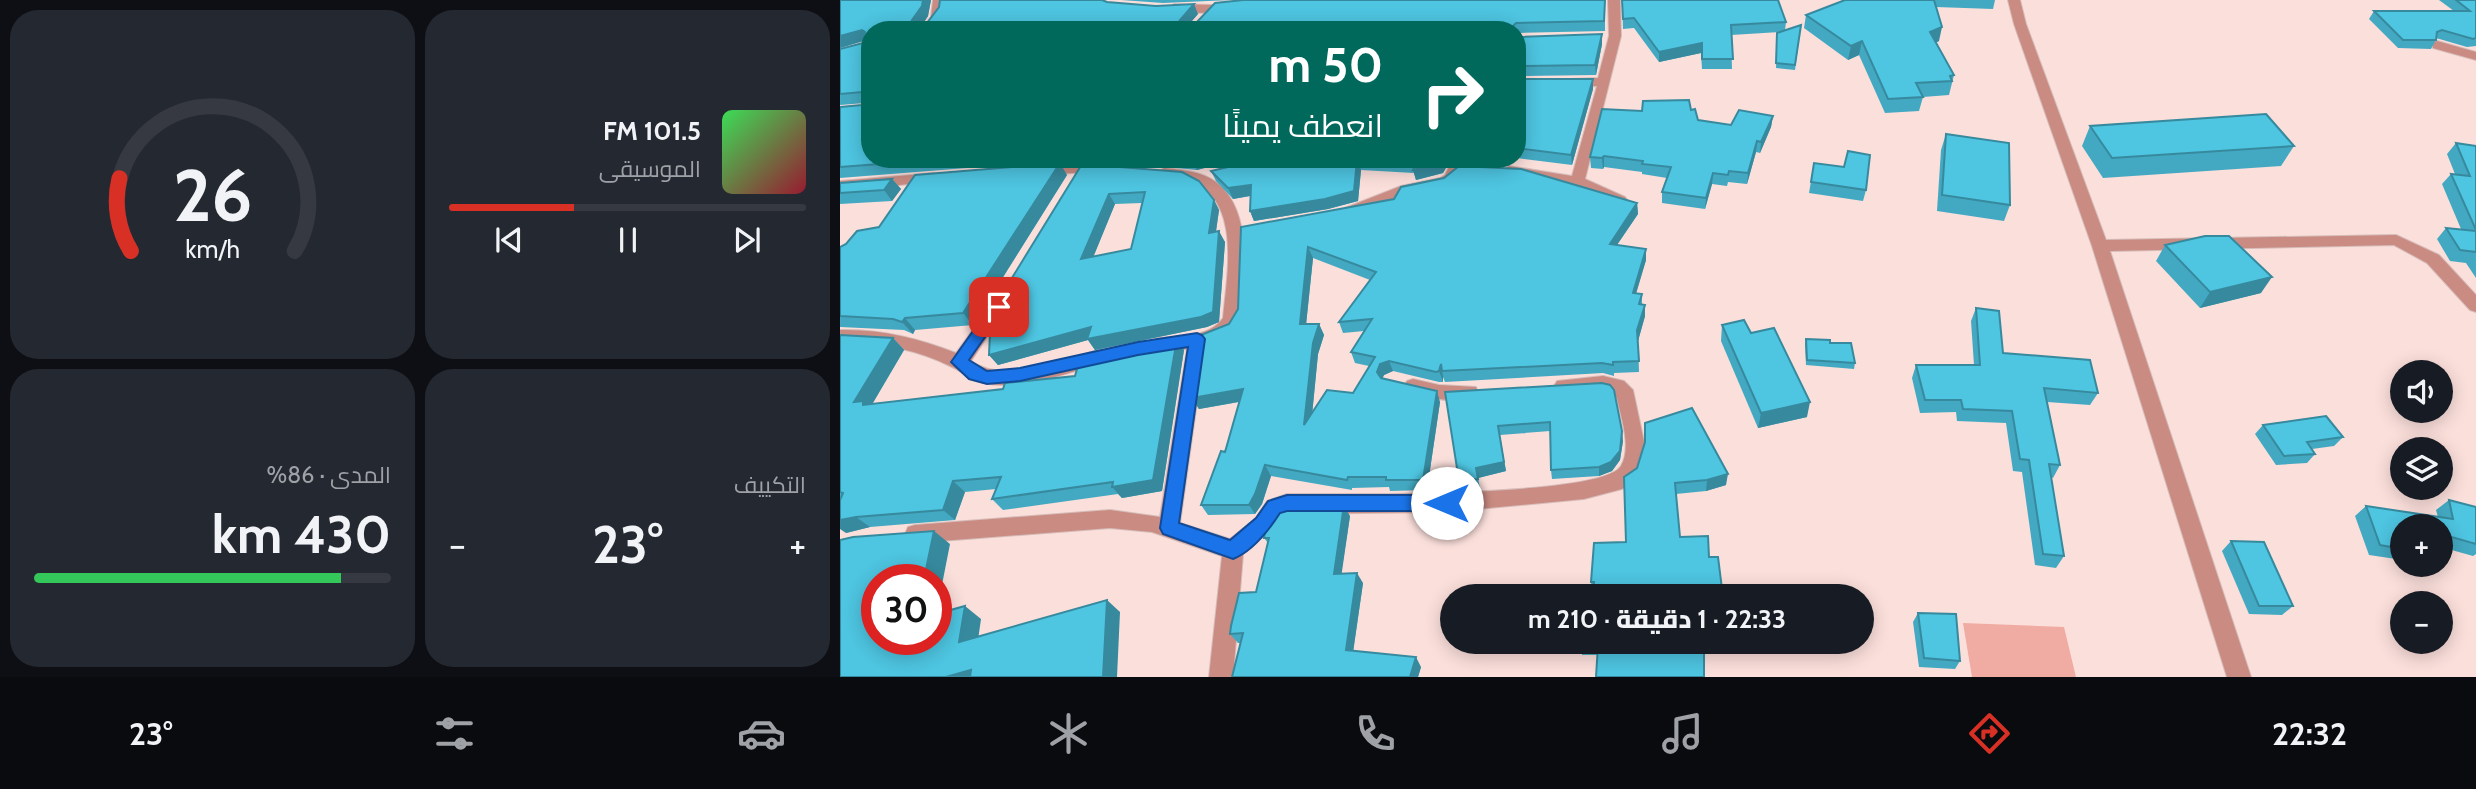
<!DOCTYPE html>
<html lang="ar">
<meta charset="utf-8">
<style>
body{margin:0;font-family:Cabin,Cairo,sans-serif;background:#242831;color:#f1f3f6;direction:rtl;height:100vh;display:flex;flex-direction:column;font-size:26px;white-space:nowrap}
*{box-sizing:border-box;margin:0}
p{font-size:23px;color:#9ea1a6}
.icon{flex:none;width:38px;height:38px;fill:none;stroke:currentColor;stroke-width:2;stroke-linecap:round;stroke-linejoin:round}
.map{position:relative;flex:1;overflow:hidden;direction:ltr}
.side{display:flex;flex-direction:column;gap:10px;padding:10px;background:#0d0f14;width:840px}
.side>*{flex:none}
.hud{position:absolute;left:21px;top:21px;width:665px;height:147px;border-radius:28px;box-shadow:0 4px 18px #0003;direction:rtl;background:#00695c;color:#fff;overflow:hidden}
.buttons{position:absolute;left:1550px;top:360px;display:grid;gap:14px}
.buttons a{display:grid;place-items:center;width:63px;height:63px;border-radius:50%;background:#171b24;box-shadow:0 4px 18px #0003;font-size:35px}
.speed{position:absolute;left:21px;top:564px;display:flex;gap:14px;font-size:35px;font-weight:700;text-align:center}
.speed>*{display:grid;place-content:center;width:91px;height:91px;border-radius:50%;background:#171b24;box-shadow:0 4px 18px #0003;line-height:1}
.speed .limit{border:10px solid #d22;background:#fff;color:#111}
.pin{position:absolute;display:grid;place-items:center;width:60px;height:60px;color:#fff;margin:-30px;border-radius:14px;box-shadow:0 4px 10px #0006}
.me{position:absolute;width:77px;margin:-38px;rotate:270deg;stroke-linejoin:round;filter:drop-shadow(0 0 5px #0008)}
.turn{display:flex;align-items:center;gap:24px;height:147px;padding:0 28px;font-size:32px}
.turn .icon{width:91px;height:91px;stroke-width:2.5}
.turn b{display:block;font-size:49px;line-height:60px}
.big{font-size:52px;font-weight:800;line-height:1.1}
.side .widget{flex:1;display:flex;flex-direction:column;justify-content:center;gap:10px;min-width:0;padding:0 24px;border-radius:28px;background:#242831}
.side .dial{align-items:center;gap:0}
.dial svg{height:182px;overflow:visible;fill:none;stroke:#363941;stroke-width:7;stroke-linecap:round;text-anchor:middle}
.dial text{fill:#f1f3f6;stroke:none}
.song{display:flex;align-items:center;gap:21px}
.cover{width:84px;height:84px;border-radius:10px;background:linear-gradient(135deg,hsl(130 70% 55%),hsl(350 70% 35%))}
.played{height:7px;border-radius:4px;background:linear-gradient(90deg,#d93025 35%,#363941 35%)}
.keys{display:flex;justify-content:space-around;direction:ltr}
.heat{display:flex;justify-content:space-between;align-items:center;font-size:38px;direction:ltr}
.charge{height:10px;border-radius:5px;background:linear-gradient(90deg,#34c759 86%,#363941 0)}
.side .tiles{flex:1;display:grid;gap:10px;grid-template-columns:repeat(2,1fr)}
.trip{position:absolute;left:600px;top:584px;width:434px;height:70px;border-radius:35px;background:#171b24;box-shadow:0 4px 18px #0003;font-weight:800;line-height:70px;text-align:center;direction:rtl}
.tabs{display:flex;height:112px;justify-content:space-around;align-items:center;background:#090b0e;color:#9ea1a6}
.tabs .icon{width:49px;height:49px}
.tabs .current{color:#d93025}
.tabs b{font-size:32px;color:#f1f3f6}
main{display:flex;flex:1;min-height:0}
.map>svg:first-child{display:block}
.green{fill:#f0aca2}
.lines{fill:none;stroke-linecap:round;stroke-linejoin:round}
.minor-casing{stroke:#d6bdba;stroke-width:2}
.minor{fill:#c98b82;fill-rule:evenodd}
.wall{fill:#43a9c2;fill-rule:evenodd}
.shaded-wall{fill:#378a9e}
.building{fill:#4ec5e1;stroke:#378a9e;stroke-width:2;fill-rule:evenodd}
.route{fill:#1a73e8;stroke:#114b97;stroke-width:2}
</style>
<main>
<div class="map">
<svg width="1636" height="677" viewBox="0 0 1636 677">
<rect width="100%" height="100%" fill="#fbdfdb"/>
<!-- green -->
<path class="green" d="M1123 623 1224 627 1236 677H1132Z"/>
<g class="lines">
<defs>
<g id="minor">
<path d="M93 0H105L103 17 94 30H81L91 17Z"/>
<path d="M412 0H444L438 4C416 7 344 20 328 8L334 4 373 5Z"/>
<path d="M768 0H780L781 36 745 179 785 197 788 201 780 206 726 184 669 176 662 171 669 166 732 176 757 86 730 87 723 83 730 79 758 78 769 36Z"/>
<path d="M1168 0H1180L1186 24 1266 240 1556 235 1599 255 1636 295V312L1630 310 1587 263 1554 245 1270 251 1411 677H1387L1252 246 1174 24Z"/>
<path d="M1597 41 1636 52V60L1593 48V42Z"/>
<path d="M613 159H627L616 181 609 185 569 193 510 217 502 212 505 208 561 186 600 178 605 175Z"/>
<path d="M262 163 269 168 267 171 199 175 192 170 199 165Z"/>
<path d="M324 168C342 170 361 171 376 182 409 208 405 258 402 294 402 303 403 314 399 321 393 336 379 341 365 345L340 523 390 539 416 518 427 501 447 494C493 494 762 498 781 466 792 447 781 418 777 398 763 381 735 397 717 391L714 386 717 381 763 376 784 381 793 390 806 451 795 479 782 489 744 499 606 512 441 514 430 530 403 554 393 677H369L382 556 312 532 270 528 75 543 68 541 65 534 68 527 75 525 270 510 320 517 347 349 318 352 312 350 309 345 312 340 318 338C340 336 369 338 383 318 387 273 403 197 346 179 337 177 328 179 319 176L317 173Z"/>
<path d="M94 173 101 178 99 181 0 191V181Z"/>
<path d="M164 293 172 299 131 361C165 385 222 359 259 350L265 352 268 357 265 362C233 372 177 391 144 383 130 380 122 371 110 366 76 349 38 342 0 344V330C41 329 78 338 116 353L158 295Z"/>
<path d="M573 379 599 385 636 387 638 392 636 397C614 404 587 398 567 391L564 386 567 381Z"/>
</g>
</defs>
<!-- minor casing -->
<use href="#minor" class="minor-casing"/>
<!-- minor -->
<use href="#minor" class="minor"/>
</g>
<!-- wall -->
<g class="wall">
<path d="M0 0H91L88 16 84 22 87 23 267 2 358 14 351 22 356 23 403 0H765V31L677 33V30H30V159H398L357 170 243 159 0 178V107L22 105 25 103 0 105V49L23 43 24 41 0 48Z"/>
<path d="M281 0H391L323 3Z"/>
<path d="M782 0 946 22 945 30 961 25 955 70 936 68 937 39 940 32 891 35 892 69H862L861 53 819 62 794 28 783 29Z"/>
<path d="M1005 0H1155L1153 9 1096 7 1099 41 1096 43 1114 75 1109 95 1083 97 1079 111 1045 113 1019 55 1008 60 964 28 966 15Z"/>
<path d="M1599 0H1636V46L1627 47 1596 38V40L1591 49 1558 48 1529 19 1534 11H1614Z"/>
<path d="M762 34V44L756 75 677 76V37Z"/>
<path d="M677 79H753V89L732 165 677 158Z"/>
<path d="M851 110 858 120 891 125 933 116 931 127 920 153 916 152 907 184 888 182 887 186 872 184 865 209 822 203V192L827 178 802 174V172L764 167 763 169 751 168 750 157 802 111Z"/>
<path d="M1250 126 1454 146 1441 166 1263 178 1242 146Z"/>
<path d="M1106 134 1170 205 1164 221 1097 211 1101 150Z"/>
<path d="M1616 143 1636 146V278L1626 263 1610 261 1597 239 1606 228 1621 229 1602 184 1611 174H1615L1607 154Z"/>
<path d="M413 159H611L603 173 576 180 574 173 521 170 518 201 488 209 414 221 410 211V196L393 199 376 181 371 171 409 162Z"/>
<path d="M628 159H658L657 164 629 163Z"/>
<path d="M974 163 1026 190 1023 201 969 193Z"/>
<path d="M242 164 374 200 379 210 376 232 385 242 379 322 367 327 255 350 248 340 158 365 149 355ZM302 203 291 249 253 257 275 204Z"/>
<path d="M227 175 133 325 75 330 73 334 64 330 0 327V247L39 227Z"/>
<path d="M52 179 61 189 52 201 0 204V183Z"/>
<path d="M797 203 798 214 777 245 806 249V260L796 293 802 294V304L805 316 798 341 799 372 774 373V376L763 373 605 382 603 377V382H599L553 371 544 375 542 378 600 402 587 490 550 491 549 487 512 488V490L431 476 422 504 415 514 368 515 361 505 385 452 399 402 359 409 352 398 398 309 401 227ZM473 258 530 280 499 322 503 333 524 331 511 352 515 363 529 366 513 393 472 414 478 354 484 335 479 324H466Z"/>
<path d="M1325 245 1421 293 1360 308 1316 261Z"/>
<path d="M1136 308 1163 353 1258 393 1250 405 1207 402 1220 465 1213 478 1211 477 1224 556 1216 568 1195 565 1182 472 1173 471 1166 423 1117 421 1116 412 1080 413 1072 378 1076 365H1134L1131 321Z"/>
<path d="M882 325 911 333 967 417 918 428 881 341Z"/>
<path d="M0 335 53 338 64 350 32 404 163 389 235 376 344 350 322 491 282 498 278 494 163 510 152 499 156 489 125 492 115 520 30 527 6 533 1 497H0Z"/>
<path d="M966 339 990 343 1015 363 1014 369 966 365 965 344Z"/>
<path d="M605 392 783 441 780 460 772 471 759 476 712 479 711 470 710 431 660 435 666 471 638 478 640 488 622 490 619 481Z"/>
<path d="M1423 425 1503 437 1494 446 1472 449 1475 454 1467 463 1436 465 1415 434Z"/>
<path d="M805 442 886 485 866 491 836 494 754 592H752L751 582 786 542 797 468Z"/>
<path d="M1609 500 1636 507V554L1633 556 1601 547V527H1563V560L1529 555 1515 516 1526 506 1598 517 1596 510Z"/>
<path d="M510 516 501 574 523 583 513 651 581 667 578 677H392L401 643H398L390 634 416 592 428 543 424 538Z"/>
<path d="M1391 541 1453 606 1442 615 1409 614 1382 551Z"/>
<path d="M1078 613 1120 661 1115 669 1079 667 1073 622Z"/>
<path d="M864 642 758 655H742L741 646Z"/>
</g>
<!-- shaded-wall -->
<g class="shaded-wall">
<path d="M83 0H91L88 16 79 30 72 20Z"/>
<path d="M354 4 358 14 344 30 340 20Z"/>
<path d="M1102 27 1099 41 1086 46 1090 32Z"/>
<path d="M22 30 29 39 0 48V36Z"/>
<path d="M762 34V44L756 75 755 65Z"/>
<path d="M1022 41 1019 55 1008 60 1011 46Z"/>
<path d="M862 43 861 53 819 62V52Z"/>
<path d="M753 79V89L732 165 731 155Z"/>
<path d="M933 116 931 127 920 153 921 142Z"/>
<path d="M917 141 916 152 907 184 908 173Z"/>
<path d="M764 156V167L763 169 762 158Z"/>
<path d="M355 159H398L357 170 352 160Z"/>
<path d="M603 159H611L603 173 576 180 573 170Z"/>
<path d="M517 160 521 170 518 201 488 209 414 221 410 211Z"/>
<path d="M220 163 227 175 133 325 123 313Z"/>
<path d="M873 173 872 184 865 209 866 198Z"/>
<path d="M52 179 61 189 52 201 44 190Z"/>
<path d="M411 185 415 195 393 199 388 188Z"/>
<path d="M269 194 275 204 248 270 241 259Z"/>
<path d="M374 200 379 210 374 244 369 233Z"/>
<path d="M797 203 798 214 770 255V244Z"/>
<path d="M379 231 385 242 379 322 367 327 255 350 248 340 158 365 149 355Z"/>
<path d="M468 247 473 258 465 335 460 324Z"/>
<path d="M806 249V260L793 304V293Z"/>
<path d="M1432 277 1421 293 1360 308 1370 292Z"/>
<path d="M805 305V316L798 341 797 330Z"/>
<path d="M65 318 75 330 73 334 62 322Z"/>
<path d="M479 324 484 335 478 354 470 436 464 425 473 343Z"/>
<path d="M53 338 64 350 30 408 14 402Z"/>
<path d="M337 339 344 350 322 491 282 498 272 487Z"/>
<path d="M549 361 553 371 544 375 541 382 537 372 540 364Z"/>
<path d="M601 364 603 377V382L599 371Z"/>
<path d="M403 389 409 400 359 409 352 398Z"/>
<path d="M597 391 600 402 587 490 583 480Z"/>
<path d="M970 402 967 417 918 428 921 413Z"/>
<path d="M658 426 666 471 638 478 640 488 636 468Z"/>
<path d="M782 431 783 441 780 460 772 471 759 476V467Z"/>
<path d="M425 465 431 476 422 504 415 514 409 505Z"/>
<path d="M888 474 886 485 866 491 867 480Z"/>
<path d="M113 481 125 492 115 520 103 510Z"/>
<path d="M504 505 510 516 500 585 494 574Z"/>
<path d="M16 517 30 527 6 533 0 529V520Z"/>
<path d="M94 531 110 544 96 615V579H84Z"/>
<path d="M517 573 523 583 512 660 506 650Z"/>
<path d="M267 600 280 612 277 677H263Z"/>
<path d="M125 606 141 619 136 654 119 642Z"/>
<path d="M576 657 581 667 578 677H570Z"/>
<path d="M131 670 141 677H106Z"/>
</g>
<!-- building -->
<g class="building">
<path d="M0 0H83L82 6 72 20 87 23 99 7 100 0H262L267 2 316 6 354 4 340 20 356 23 375 3 403 0H765L764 21 676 23 673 26 674 30H30V159H105L0 167V107L22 105 25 103 22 92 0 94V49L23 43 25 32 22 30 0 36Z"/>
<path d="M782 0H938L946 22 891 25 893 59H862V43L819 52 794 18 783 19Z"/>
<path d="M1005 0H1094L1102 27 1090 32 1114 75 1110 76 1112 81 1076 83 1083 97 1048 99 1022 41 1011 46 966 15Z"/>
<path d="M1616 0H1636V38L1633 39 1602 30 1597 32 1596 40H1563L1534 11H1630Z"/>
<path d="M961 25 955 65 936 63 937 33Z"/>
<path d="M762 34 755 65 677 66V37Z"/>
<path d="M677 79H753L731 155 677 148Z"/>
<path d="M849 100 851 110 855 109 858 120 891 125 899 110 933 116 921 142 917 141 908 173 889 171 888 175 873 173 866 198 822 192 831 167 802 164 803 161 764 156 762 158 750 157 762 109 802 111 803 101Z"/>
<path d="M1426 114 1454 146 1272 158 1250 126Z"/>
<path d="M1106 134 1169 143 1170 205 1102 195Z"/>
<path d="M1616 143 1636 146V230L1611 174 1630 176Z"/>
<path d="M1008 151 1030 155 1026 190 971 182 974 163 1004 167Z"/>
<path d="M413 159H603L601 163 573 170 577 163 517 160 514 191 485 199 410 211 411 185 388 188 371 171 409 162Z"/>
<path d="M220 163 123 313 65 318 62 322 53 319 0 316V247L6 244 17 231 39 227 75 175Z"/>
<path d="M242 164 342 172 359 181 374 200 369 233 379 231 373 312 361 317 247 339 251 327 149 355 151 312ZM305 192 291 249 241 259 269 194Z"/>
<path d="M619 166 681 169 797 203 770 244 806 249 793 293 802 294 799 304 805 305 797 330 799 361 773 362V365L762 363 602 371 601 364 599 371 596 372 549 361 540 364 537 372 541 378 597 391 583 480H546V477H508L507 480 425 465 415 494 409 505H361L381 451 385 452 403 389 352 398 361 335 389 324 398 309 401 227 554 199 561 187 604 178ZM468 247 536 272 499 322 532 319 511 352 535 357 513 393 487 390 464 425 473 343 479 324H460Z"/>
<path d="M52 179 44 190 0 193V183Z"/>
<path d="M1606 228 1636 231V252L1620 250Z"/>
<path d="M1365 236H1389L1432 277 1370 292 1325 245Z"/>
<path d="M1136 308 1159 311 1163 353 1250 360 1258 393 1204 388 1220 465 1209 464 1224 556 1203 554 1189 460 1180 459 1172 411 1123 409 1121 400H1085L1076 365H1140Z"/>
<path d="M904 320 911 333 934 328 970 402 921 413 882 325Z"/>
<path d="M0 335 53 338 14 402 23 401V405L163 389 165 383 235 376 240 358 337 339 313 480 272 487 273 482 152 499 161 477 113 481 103 510 16 517 0 520V500L3 493 0 492Z"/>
<path d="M966 339 990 340V343H1011L1015 363 967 360Z"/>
<path d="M762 383 770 385 774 390 782 431 780 451 771 462 759 467 711 470 710 422 658 426 664 462 636 468 638 479 619 481 605 392Z"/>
<path d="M852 408 888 474 867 480 835 483 840 537 868 536 869 557H878L883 597H753L754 582H751L754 543 786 542 784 477 797 468 805 442V423Z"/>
<path d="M1486 416 1503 437 1467 442 1475 454 1444 456 1423 425Z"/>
<path d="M1609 500 1636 507V544L1601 534V527H1563V549L1540 545 1526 506 1613 519Z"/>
<path d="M504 505 494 574 517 573 506 650 576 657 570 677H392L403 633 390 634 391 626 399 593 416 592 429 538H424L428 516 435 507Z"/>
<path d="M94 531 84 579H37V639H96V614L125 606 119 642 267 600 263 677H130L131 670 106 677H0V540L13 537Z"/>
<path d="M1391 541 1424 542 1453 606H1419Z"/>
<path d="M1078 613 1116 614 1120 661 1084 658Z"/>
<path d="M741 642H864V677H756L758 645 741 646Z"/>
</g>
<!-- route -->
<path class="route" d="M159 302 166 307 129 360 147 371 180 368 298 342 357 333 362 335 365 339 339 523 390 540 416 518 428 501 447 495H607L613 497 616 503 613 509 607 511H447L440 513C429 530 413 551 393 559L323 534 320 528 348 347 298 355 180 381 147 384 129 379 111 362 153 303Z"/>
</svg>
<div class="buttons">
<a><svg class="icon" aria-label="sound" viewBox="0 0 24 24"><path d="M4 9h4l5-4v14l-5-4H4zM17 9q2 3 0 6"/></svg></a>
<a><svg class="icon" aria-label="layers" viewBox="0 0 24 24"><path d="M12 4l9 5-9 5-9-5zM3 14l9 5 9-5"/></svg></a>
<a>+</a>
<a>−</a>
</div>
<div class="speed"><div class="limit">30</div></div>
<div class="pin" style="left:159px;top:307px;background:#d93025"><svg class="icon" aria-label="arrive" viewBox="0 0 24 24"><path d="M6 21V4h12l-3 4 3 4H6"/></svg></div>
<svg class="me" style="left:607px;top:503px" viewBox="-20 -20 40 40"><circle r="19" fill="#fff"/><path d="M0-13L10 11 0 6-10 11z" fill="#1a73e8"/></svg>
<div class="trip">22:33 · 1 دقيقة · 210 m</div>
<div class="hud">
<div class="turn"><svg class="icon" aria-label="right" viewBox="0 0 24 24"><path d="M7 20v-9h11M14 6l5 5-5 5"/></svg><div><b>50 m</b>انعطف يمينًا</div></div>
</div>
</div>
<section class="side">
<div class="tiles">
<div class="widget">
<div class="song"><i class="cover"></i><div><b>101.5 FM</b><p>الموسيقى</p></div></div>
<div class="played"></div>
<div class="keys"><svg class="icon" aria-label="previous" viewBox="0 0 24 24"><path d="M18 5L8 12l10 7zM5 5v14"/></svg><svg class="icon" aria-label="pause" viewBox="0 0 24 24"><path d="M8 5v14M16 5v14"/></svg><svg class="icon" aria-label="next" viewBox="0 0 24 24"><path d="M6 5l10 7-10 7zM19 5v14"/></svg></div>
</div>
<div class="widget dial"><svg viewBox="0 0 100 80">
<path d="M14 69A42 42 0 1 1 86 69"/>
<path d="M14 69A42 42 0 0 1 9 37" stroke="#d93025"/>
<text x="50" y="56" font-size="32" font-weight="700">26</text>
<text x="50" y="72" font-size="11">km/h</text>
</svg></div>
<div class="widget"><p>التكييف</p>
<div class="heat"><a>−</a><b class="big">23°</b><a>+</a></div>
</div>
<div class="widget"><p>المدى · 86%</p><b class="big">430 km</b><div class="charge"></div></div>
</div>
</section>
</main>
<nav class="tabs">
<b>22:32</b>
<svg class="icon current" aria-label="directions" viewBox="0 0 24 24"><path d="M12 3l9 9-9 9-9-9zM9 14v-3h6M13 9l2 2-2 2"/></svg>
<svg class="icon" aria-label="music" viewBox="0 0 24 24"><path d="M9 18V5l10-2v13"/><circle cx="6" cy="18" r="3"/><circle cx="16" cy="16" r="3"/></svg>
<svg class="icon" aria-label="phone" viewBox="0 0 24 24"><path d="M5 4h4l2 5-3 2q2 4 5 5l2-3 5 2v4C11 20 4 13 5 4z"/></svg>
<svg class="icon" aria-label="climate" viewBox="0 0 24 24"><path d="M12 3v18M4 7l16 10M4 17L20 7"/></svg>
<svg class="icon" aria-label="car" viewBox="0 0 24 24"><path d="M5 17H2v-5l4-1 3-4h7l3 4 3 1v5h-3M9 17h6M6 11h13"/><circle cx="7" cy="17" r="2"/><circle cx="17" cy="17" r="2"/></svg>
<svg class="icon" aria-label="filters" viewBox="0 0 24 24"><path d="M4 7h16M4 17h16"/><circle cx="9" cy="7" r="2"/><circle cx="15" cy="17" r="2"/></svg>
<b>23°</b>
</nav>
